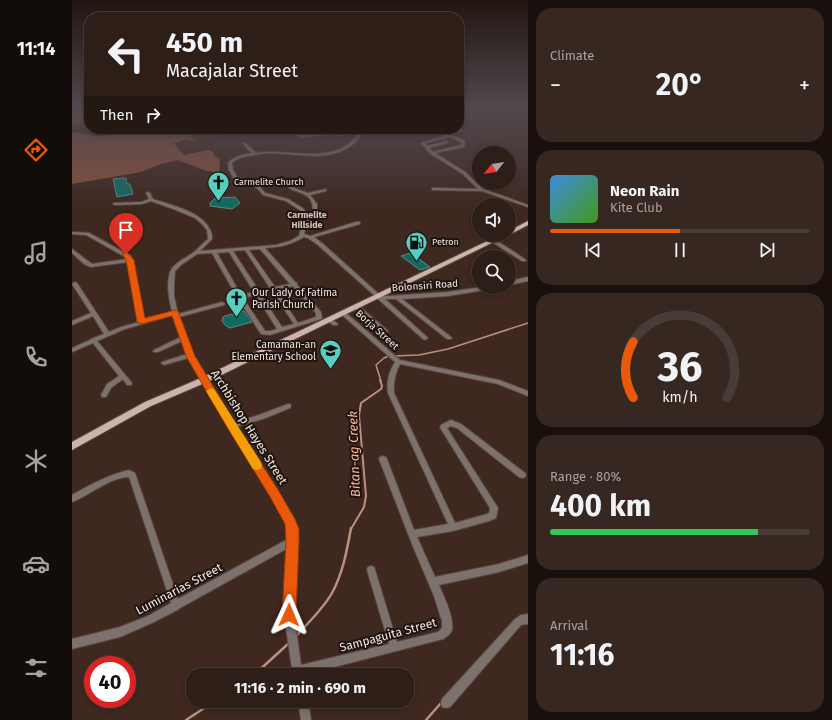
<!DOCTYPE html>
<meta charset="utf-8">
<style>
body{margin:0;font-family:"Fira Sans",sans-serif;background:#362721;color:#f1f3f6;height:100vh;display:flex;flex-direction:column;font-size:15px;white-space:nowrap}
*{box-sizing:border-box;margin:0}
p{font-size:13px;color:#a7a2a2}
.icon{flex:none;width:22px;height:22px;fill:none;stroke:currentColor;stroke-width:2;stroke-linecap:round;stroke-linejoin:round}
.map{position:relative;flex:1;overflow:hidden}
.side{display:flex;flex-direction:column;gap:8px;padding:8px;background:#19100d;width:304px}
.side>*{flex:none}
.banner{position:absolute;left:12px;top:12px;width:380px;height:122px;border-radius:16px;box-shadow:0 2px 6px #0003,0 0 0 1px #493c37;background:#2e1e18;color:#f1f3f6;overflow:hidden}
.needle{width:26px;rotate:240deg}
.tools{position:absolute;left:400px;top:146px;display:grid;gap:8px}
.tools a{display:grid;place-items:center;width:44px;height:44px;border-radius:50%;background:#2e1e18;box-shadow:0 2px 6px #0003,0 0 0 1px #493c37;font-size:20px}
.speed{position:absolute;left:12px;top:656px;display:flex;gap:8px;font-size:20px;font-weight:700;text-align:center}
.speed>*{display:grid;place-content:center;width:52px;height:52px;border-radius:50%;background:#2e1e18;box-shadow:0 2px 6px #0003,0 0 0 1px #493c37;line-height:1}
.speed .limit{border:6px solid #d22;background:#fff;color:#111}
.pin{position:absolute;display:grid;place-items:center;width:34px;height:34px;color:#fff;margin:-41px -17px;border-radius:50% 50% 50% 0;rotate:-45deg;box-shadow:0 0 4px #0007}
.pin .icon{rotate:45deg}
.me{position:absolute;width:44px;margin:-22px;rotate:1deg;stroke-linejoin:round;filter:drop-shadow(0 0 3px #0008)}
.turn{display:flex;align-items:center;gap:14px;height:84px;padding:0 16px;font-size:18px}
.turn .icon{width:52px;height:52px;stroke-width:2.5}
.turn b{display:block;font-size:28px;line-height:34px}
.then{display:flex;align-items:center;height:38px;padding:0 16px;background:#0003;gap:8px;font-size:15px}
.big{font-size:30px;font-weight:700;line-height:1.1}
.side .tile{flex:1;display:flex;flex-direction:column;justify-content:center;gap:6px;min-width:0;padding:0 14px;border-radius:16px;background:#362721}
.side .dial{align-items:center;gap:0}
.dial svg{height:104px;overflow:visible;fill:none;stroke:#493c37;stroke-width:7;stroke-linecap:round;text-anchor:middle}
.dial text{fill:#f1f3f6;stroke:none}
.song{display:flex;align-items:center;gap:12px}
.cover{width:48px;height:48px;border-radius:6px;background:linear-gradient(135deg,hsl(210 70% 55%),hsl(100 70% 35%))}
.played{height:4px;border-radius:2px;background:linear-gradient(90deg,#ea580c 50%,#493c37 50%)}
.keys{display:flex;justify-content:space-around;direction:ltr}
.heat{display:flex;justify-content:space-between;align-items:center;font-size:22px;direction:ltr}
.charge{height:6px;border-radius:3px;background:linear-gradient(90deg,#34c759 80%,#493c37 0)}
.trip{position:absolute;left:114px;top:668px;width:228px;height:40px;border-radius:16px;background:#2e1e18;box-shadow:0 2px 6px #0003,0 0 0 1px #493c37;font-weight:700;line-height:40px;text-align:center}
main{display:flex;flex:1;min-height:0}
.menu{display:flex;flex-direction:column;width:72px;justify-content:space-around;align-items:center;background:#120c0a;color:#a7a2a2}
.menu .icon{width:28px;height:28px}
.menu .active{color:#ea580c}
.menu b{font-size:18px;color:#f1f3f6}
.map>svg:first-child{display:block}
.green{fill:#563123}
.forest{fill:#86503c}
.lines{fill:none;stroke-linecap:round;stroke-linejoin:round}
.stream-far2{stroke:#bc9080;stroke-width:1.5}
.stream-far1{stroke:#bc9080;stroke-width:2}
.stream{stroke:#bc9080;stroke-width:2.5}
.building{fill:#126b62;stroke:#65847f}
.minor-casing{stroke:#5b463f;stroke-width:2}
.major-casing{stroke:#5b463f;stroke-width:2}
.minor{fill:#7d716d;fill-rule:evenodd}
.major{fill:#ccb4ac;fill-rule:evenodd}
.route{fill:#ea580c;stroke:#983908}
.slow{fill:#f59e0b}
.labels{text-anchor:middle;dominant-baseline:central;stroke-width:4;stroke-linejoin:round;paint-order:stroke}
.far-poi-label{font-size:9px;fill:#f5e6e1;stroke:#1e1410;text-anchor:start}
.far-neighbourhood-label{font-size:9px;font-weight:bold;fill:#ddc1b7;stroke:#1e1410}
.street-label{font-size:10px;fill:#f5e6e1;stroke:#1e1410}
.poi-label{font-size:10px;fill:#f5e6e1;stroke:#1e1410;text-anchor:start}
.near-street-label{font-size:12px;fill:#f5e6e1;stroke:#1e1410}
.near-water-label{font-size:13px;font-style:italic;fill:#fbb69d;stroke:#1e1410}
</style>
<main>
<nav class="menu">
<b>11:14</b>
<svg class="icon active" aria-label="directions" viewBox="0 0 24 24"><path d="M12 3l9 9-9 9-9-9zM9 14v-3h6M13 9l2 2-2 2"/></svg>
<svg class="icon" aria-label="music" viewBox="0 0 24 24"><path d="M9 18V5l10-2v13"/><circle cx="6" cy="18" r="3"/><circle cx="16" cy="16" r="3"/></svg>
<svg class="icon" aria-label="phone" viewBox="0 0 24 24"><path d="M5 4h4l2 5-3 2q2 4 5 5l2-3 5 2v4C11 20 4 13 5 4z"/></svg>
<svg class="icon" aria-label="climate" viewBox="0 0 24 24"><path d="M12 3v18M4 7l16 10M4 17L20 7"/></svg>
<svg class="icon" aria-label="car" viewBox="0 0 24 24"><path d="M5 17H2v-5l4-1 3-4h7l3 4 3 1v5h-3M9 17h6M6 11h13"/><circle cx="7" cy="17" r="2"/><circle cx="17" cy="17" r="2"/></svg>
<svg class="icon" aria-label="filters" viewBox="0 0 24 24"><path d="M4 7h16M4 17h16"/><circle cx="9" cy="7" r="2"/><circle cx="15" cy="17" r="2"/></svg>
</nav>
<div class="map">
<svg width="456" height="720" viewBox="0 0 456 720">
<rect width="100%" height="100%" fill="#3e2820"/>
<!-- green -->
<path class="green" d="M141 129H153L158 134 122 141 113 138 117 134Z"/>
<!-- forest -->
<g class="forest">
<path d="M0 108H17V122L0 125Z"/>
<path d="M48 129H111L123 141 112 140 102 143 112 155 137 150 142 153 141 155 148 159 147 173 132 170 106 160 86 165 69 172 0 184V132L25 136 45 135Z"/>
<path d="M208 129H265L269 132 270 136 256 135 228 138 223 133 209 131Z"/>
</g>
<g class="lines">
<!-- stream-far2 -->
<g class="stream-far2">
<path d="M321 356 347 355 376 349 456 323"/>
<path d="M309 381 304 365 312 358 317 356"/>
</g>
<!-- stream-far1 -->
<path class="stream-far1" d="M279 529 292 507 294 496 287 415 289 403 309 389 310 386 308 380"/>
<!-- stream -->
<g class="stream">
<path d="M224 636C236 623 251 609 260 593 271 573 275 550 279 528"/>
<path d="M182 675 217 643"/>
<path d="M114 720 143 701"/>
<path d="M354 720 369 703"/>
</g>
</g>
<!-- building -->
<g class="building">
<path d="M49 178H54L55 184H58L61 194 45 197 41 179Z"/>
<path d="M163 197 168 203 160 209 138 206V203L143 198Z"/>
<path d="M339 253 358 267 348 270 329 256Z"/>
<path d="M172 311 180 322 158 328 154 326 150 321 151 317 153 316Z"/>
</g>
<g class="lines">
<defs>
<g id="minor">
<path d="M286 129H290L291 133C287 137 284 142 280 145 256 163 226 153 198 153 193 153 188 154 183 155 175 156 166 157 160 163L161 170 165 177 182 183 188 187 193 193 216 199 232 209 235 218 241 212C241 192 230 195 217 188L219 187 236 193 254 189V191L238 195 245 204V212L234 224 232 234 238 236 284 222H288V224L242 237 250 243 309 296H317L376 292 410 287H422L419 289 376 296 330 299 379 337 380 338 379 339H375L324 299H313L356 338 353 340 351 339 306 299 303 298V296L246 245 236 238 232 237C218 245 209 247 193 248L223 282 225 283V285L249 312 250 318 249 319 198 335 189 334 165 297 140 253 125 254 109 265 103 271 102 285V296L106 314 150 302 153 304 152 305 107 317 121 355 161 423 187 415 216 404H218L219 406 218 408 191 419 163 427 204 489 222 520 225 529 222 615 229 665 317 644 295 570 296 567 299 566 302 567 303 570 325 642 366 632 370 628V621L362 596 340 544 307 459 308 457 311 456 314 457 315 459 342 530 376 524 316 393C314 382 317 372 323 362L269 314 268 313 269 312H273L328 360 427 380 456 391V396L426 384 328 364C323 374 321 382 322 393L383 523 415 514 417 513 418 508 369 429 368 427 369 425 379 420 389 424 453 473 454 475 453 477 450 478 447 477 385 428 379 426 375 428 426 508 424 518 417 521 381 531 345 537 363 577 427 564 456 555V563L427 572 367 585C372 597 382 617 380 630 379 634 374 637 371 639L231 675H221L212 615 216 548 108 608 107 609 82 622 48 637 0 649V639L48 627 76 616 99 603 57 477C38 477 17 496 0 502V495C18 485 36 475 57 470L63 473 106 599 216 539 217 529 215 524 198 493 157 428 116 358 92 365 89 363 90 362 115 354 110 341 86 352H82L81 351 82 350 109 337 101 315 53 329 25 341 60 383 59 385H55L51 379 39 388 34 397H30L29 395 35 384 47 376 21 343 0 352V348L18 340 19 339 32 334 21 316 0 325V321L19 313 0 284 3 282 5 283 37 332 49 327 67 322 56 262 19 267 12 264 0 253V249L20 264 55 259V258L14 235 0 234V232L17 233 59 256 60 260 72 320 100 312C97 299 94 285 98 272 102 262 115 258 122 252 127 248 131 243 136 239L135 230 130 224 123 218 104 210 79 201 70 204 43 205 41 204 42 203 70 202 77 199 74 193 76 192 78 193 81 199C98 205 130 211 138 230 140 232 140 236 140 239L128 251 204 245 218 241 227 236 231 220 229 211 214 201 191 195 186 189 180 185 162 179 157 170 156 163C162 156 172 154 180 153L172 145V143H173L184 153C213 148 255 164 279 142 282 140 285 136 287 133ZM188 249 218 284 203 287 177 250ZM173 250 198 288 187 291 161 251ZM157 252 182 292 169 295 145 253ZM221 286 244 313V317L226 323 204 290ZM200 291 222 324 210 327 188 294ZM184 295 205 329 198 331H193L171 298Z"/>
<path d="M389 129H390V131L378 134 393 141 392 147 363 153 393 172 411 189 456 205V207L410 191 360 190V188H361L406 189 391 174 359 154 349 143 375 135H374V133ZM378 137 390 142 389 145 361 152 357 148 375 143V141L355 146 353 143Z"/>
<path d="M420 240H424L454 260V261H450L420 242Z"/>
<path d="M456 277V281L437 285V281Z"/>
<path d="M285 305 287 306 315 330 316 331 315 332H311L283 308 282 307 283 306Z"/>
<path d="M258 318 266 324 265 325H261L257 322 254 323 251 321 252 320Z"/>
<path d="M456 614V624L449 625 378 707 374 708 370 707 369 703 370 699 443 619 449 615Z"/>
<path d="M226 701H236L239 720H229Z"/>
</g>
<g id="major">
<path d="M456 221V225L437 235V231Z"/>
<path d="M428 235H436L135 382 79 406 0 450V442L73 402 129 378Z"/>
</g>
</defs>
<!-- minor casing -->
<use href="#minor" class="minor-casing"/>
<!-- major casing -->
<use href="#major" class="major-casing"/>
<!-- minor -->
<use href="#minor" class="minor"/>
<!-- major -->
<use href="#major" class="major"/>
</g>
<!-- sky -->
<linearGradient id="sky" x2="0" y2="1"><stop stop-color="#221612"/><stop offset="0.52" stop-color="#52484e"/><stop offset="1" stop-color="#52484e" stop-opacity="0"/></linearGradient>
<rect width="456" height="209" fill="url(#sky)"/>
<!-- route -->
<path class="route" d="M54 252 56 253 62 260 73 318 103 310 106 311 123 356 163 423 205 488 223 519 227 529V541L224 615 221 620 217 622 212 620 210 615 214 541 213 524 197 495 156 429 114 356 100 316 70 324 65 322 54 260 50 254Z"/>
<!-- slow -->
<path class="slow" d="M139 388 142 389 189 462 190 465 189 469 185 470 181 469 134 391Z"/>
<!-- icons -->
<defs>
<symbol id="church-pin" viewBox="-11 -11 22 30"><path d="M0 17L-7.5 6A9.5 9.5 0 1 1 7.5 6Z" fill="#58cebf" stroke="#1e1410"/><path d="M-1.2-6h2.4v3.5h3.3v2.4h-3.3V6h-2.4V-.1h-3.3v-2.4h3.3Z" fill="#111"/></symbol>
<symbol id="fuel-pin" viewBox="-11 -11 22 30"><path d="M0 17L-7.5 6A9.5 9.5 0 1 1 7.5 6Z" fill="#58cebf" stroke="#1e1410"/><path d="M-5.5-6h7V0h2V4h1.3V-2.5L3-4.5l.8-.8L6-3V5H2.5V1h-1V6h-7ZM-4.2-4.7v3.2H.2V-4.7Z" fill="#111"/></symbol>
<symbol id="school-pin" viewBox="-11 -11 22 30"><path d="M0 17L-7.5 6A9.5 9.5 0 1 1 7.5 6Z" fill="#58cebf" stroke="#1e1410"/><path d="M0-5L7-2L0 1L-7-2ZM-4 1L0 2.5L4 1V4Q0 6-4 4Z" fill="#111"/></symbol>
</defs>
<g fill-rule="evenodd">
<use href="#church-pin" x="134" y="170" width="25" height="34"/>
<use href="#fuel-pin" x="332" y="230" width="25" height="34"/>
<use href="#church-pin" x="152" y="286" width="25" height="34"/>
<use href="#school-pin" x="246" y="338" width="25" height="34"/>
</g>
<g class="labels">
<!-- far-poi labels -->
<g class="far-poi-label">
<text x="162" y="182">Carmelite Church</text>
<text x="360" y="242">Petron</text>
</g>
<!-- far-neighbourhood labels -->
<g class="far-neighbourhood-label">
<text x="235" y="215">Carmelite<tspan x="235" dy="10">Hillside</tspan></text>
</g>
<!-- street labels -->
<g class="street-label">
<text transform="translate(353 286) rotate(-4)">Bolonsiri Road</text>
<text transform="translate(305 330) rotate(42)">Borja Street</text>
</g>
<!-- poi labels -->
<g class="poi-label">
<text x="180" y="293">Our Lady of Fatima<tspan x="180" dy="12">Parish Church</tspan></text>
<text x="244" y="345" text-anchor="end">Camaman-an<tspan x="244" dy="12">Elementary School</tspan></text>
</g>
<!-- near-street labels -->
<g class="near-street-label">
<text transform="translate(177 427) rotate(58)">Archbishop Hayes Street</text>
<text transform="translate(107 589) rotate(-28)">Luminarias Street</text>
<text transform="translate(316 635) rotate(-15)">Sampaguita Street</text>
</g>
<!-- near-water labels -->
<g class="near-water-label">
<text transform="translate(282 454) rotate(-92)">Bitan-ag Creek</text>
</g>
</g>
</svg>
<div class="tools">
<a><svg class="needle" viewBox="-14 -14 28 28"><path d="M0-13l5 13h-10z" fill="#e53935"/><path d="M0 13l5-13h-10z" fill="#a7a2a2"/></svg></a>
<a><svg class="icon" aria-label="sound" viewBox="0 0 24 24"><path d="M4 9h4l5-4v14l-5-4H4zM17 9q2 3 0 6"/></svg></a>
<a><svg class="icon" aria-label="search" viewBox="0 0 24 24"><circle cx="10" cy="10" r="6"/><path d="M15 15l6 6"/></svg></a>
</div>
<div class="speed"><div class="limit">40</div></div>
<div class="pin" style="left:54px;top:254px;background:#d93025"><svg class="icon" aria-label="arrive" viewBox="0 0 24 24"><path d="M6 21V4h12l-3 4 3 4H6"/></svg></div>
<svg class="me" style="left:217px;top:615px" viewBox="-20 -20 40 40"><path d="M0-17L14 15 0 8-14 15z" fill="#ea580c" stroke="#fff" stroke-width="4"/></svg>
<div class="trip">11:16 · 2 min · 690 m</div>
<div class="banner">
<div class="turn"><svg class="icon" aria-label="left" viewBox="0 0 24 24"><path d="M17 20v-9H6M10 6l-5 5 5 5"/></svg><div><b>450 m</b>Macajalar Street</div></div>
<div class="then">Then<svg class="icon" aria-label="right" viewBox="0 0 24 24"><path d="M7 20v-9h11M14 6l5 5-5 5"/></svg></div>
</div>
</div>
<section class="side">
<div class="tile"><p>Climate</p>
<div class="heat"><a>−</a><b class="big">20°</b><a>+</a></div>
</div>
<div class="tile">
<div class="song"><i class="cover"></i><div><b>Neon Rain</b><p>Kite Club</p></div></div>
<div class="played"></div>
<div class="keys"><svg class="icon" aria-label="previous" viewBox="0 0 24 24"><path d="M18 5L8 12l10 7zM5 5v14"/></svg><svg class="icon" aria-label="pause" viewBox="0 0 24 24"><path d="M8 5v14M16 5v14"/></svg><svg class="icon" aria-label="next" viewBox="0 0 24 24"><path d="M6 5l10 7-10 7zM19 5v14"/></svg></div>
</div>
<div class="tile dial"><svg viewBox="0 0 100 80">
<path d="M14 69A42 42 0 1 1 86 69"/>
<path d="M14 69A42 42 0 0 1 14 26" stroke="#ea580c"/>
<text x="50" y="56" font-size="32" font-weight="700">36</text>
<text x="50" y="72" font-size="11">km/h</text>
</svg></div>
<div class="tile"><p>Range · 80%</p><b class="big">400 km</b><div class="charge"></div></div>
<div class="tile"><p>Arrival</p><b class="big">11:16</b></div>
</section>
</main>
